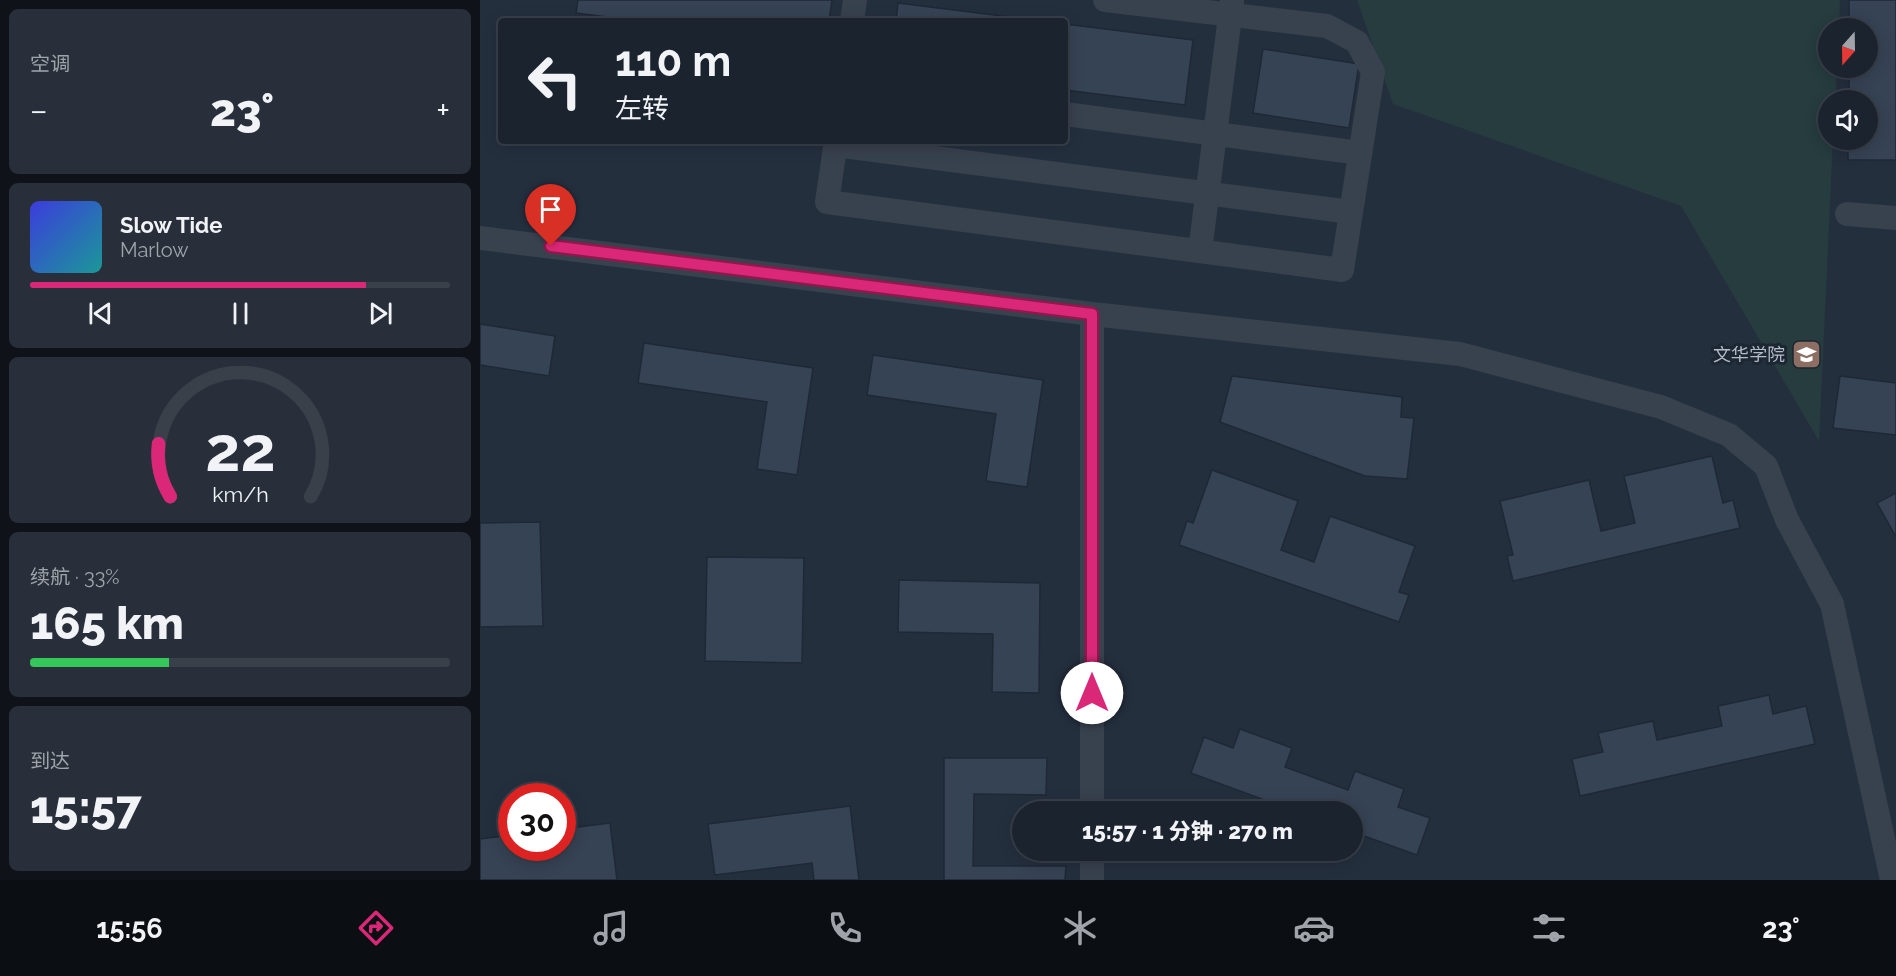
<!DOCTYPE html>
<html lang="zh">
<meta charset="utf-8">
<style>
body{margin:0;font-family:Raleway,"Noto Sans SC",sans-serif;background:#282f3a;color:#f1f3f6;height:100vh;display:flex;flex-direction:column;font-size:22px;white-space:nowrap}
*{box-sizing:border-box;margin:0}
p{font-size:20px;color:#a0a4aa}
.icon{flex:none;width:33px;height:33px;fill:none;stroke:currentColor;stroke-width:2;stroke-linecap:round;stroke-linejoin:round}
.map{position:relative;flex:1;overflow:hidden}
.details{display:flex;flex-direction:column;gap:9px;padding:9px;background:#0f1319;width:480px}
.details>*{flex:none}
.banner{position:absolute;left:18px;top:18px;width:570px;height:126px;border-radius:6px;box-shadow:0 3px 15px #0003,0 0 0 2px #39404a;background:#1b232e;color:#f1f3f6;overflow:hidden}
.needle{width:39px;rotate:200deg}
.buttons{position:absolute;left:1338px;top:18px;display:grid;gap:12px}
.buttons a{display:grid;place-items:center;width:60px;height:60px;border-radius:50%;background:#1b232e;box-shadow:0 3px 15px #0003,0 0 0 2px #39404a;font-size:30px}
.speed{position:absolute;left:18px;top:783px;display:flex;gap:12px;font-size:30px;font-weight:700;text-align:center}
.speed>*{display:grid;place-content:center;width:78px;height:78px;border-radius:50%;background:#1b232e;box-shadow:0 3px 15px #0003,0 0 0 2px #39404a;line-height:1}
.speed .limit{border:9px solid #d22;background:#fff;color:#111}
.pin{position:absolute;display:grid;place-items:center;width:51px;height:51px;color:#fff;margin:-62px -26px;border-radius:50% 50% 50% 0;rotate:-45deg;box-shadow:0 0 6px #0007}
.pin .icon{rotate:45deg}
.me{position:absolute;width:66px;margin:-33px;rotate:0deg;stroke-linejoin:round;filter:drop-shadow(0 0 4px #0008)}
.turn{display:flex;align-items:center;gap:21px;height:126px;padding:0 18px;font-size:27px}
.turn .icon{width:78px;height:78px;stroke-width:2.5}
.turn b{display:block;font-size:42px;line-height:51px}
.big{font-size:45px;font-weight:800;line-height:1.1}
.details .card{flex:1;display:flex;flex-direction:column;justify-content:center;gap:9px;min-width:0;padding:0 21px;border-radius:9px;background:#282f3a}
.details .dial{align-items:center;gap:0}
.dial svg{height:156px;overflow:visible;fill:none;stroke:#39404a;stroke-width:7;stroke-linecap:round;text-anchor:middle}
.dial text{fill:#f1f3f6;stroke:none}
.song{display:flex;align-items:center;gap:18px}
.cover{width:72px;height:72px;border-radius:9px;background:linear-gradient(135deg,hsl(240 70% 55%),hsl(180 70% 35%))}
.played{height:6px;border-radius:3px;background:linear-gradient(90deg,#db2777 80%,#39404a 80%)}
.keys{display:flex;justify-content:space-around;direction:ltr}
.heat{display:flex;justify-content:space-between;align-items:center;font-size:33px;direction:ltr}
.charge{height:9px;border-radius:4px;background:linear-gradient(90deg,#34c759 33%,#39404a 0)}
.trip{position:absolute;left:532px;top:801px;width:351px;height:60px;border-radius:30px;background:#1b232e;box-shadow:0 3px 15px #0003,0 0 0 2px #39404a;font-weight:800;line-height:60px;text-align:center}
.dock{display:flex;height:96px;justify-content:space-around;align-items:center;background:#0b0e12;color:#a0a4aa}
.dock .icon{width:42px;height:42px}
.dock .selected{color:#db2777}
.dock b{font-size:27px;color:#f1f3f6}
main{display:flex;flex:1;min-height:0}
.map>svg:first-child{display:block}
.green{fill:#263c3f}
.building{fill:#364354;stroke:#1f2835;stroke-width:1.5}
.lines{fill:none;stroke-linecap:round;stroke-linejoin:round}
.street{stroke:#38414e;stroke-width:24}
.route-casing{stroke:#8e194d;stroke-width:15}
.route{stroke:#db2777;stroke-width:10}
.labels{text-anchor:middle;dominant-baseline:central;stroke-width:6;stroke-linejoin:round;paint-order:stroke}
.poi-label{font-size:18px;fill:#b4bcc9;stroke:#1d2633;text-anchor:end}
</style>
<main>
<section class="details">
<div class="card"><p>空调</p>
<div class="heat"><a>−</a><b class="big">23°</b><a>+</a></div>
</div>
<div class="card">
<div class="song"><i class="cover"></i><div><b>Slow Tide</b><p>Marlow</p></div></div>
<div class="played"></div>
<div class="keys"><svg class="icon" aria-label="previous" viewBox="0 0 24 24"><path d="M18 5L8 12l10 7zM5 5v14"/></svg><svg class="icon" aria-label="pause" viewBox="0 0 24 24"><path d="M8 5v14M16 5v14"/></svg><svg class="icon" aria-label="next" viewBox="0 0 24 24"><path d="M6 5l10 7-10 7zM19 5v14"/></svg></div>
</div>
<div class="card dial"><svg viewBox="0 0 100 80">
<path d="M14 69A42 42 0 1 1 86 69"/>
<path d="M14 69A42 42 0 0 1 8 42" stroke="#db2777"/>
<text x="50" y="56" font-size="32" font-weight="700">22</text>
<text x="50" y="72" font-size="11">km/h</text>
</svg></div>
<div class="card"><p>续航 · 33%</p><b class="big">165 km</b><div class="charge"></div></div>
<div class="card"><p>到达</p><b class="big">15:57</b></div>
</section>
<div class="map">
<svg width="1416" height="880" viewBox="0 0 1416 880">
<rect width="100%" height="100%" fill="#242f3e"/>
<!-- green -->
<path class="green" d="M877 0H1360L1359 28H1348V68H1357L1355 100H1348V140H1353L1339 441 1201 206 913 104Z"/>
<!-- building -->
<g class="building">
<path d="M98 0H352L349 21H158L96 13Z"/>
<path d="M1369 0H1416V160H1368V140H1388V100H1369V68H1388V28H1369Z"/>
<path d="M418 3 561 21H416Z"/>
<path d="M585 24 713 40 705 105 585 90Z"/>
<path d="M783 49 879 64 869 128 773 113Z"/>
<path d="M0 324 75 336 69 376 0 365Z"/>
<path d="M164 343 333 368 317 475 277 469 287 402 158 383Z"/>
<path d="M393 355 563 380 547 487 506 481 516 414 387 395Z"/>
<path d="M752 376 922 397 921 417 934 418 927 479 885 476 740 422Z"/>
<path d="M1360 376 1416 383V435L1353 428Z"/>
<path d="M1232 456 1243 503 1253 500 1260 528 1033 581 1027 556 1033 555 1020 501 1109 480 1121 531 1155 523 1144 476Z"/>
<path d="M732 470 818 501 801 550 834 562 850 516 935 546 919 592 929 595 919 622 699 545 707 521 713 523Z"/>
<path d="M1416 493V537L1397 503Z"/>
<path d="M60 522 63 626 0 627V523Z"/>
<path d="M227 557 324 558 322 663 225 661Z"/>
<path d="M419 580 560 583 559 693 512 692 513 634 418 632Z"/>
<path d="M1289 695 1293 714 1326 706 1335 744 1100 796 1092 759 1123 752 1118 733 1173 721 1177 740 1242 726 1238 706Z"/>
<path d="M760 729 812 748 805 767 868 790 875 771 924 789 918 807 950 818 937 855 873 832V812H817L711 773 724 737 753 748Z"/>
<path d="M464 758H567L566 795 494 794 493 866H586L585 880H464Z"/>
<path d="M370 806 379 880H334L332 863 235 875 228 824Z"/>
<path d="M130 823 137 880H0V839L32 835V848H82V829Z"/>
</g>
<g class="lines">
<!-- street -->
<g class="street">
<path d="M372 21 375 0"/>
<path d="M585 114 880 153"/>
<path d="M356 141 347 202 862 270 893 72 877 42 847 26 625 0"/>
<path d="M355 145 871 212"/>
<path d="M1367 214 1416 218"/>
<path d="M0 238 612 314 980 354 1181 407 1249 435 1286 466 1307 520 1352 604 1412 880"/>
<path d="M720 251 752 1"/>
<path d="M612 812V314"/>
<path d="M612 880V850"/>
</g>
</g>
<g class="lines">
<defs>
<path id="route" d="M71 246 612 314V693"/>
</defs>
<!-- route casing -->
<use href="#route" class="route-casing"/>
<!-- route -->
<use href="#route" class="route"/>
</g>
<!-- icons -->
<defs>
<symbol id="university-square" viewBox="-11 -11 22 22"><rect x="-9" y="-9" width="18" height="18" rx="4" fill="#8d6e63" stroke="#1d2633"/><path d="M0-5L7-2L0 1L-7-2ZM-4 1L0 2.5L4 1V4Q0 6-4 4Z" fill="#fff"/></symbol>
</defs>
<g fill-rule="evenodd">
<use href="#university-square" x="1310" y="338" width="33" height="33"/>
</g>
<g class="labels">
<!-- poi labels -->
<g class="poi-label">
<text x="1305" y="354">文华学院</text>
</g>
</g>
</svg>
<div class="buttons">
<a><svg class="needle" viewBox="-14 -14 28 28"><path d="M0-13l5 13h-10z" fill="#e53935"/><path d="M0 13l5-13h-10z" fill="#a0a4aa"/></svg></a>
<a><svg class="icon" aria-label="sound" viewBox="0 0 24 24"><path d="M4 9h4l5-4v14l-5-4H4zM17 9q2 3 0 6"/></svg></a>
</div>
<div class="speed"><div class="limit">30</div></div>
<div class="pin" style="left:71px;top:246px;background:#d93025"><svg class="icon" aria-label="arrive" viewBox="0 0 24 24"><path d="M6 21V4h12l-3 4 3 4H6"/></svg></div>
<svg class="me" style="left:612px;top:693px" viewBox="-20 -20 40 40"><circle r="19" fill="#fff"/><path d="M0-13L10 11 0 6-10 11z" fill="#db2777"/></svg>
<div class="trip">15:57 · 1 分钟 · 270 m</div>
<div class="banner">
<div class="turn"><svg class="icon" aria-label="left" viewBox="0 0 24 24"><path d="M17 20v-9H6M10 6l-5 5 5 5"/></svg><div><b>110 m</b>左转</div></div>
</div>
</div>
</main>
<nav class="dock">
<b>15:56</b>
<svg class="icon selected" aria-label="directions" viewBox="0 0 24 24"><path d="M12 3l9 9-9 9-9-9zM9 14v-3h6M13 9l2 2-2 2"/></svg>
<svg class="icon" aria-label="music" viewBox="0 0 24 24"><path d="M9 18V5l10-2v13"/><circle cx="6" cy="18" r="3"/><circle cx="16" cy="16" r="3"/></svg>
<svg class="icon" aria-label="phone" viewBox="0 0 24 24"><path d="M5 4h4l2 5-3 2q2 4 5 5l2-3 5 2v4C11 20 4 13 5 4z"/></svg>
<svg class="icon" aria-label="climate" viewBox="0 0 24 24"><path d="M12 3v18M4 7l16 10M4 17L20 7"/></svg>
<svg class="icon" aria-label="car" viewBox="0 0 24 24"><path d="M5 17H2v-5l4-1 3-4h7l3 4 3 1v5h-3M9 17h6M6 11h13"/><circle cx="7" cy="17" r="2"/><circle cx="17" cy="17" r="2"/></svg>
<svg class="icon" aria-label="filters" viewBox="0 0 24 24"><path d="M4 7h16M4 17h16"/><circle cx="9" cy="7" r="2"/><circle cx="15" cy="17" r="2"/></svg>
<b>23°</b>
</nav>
